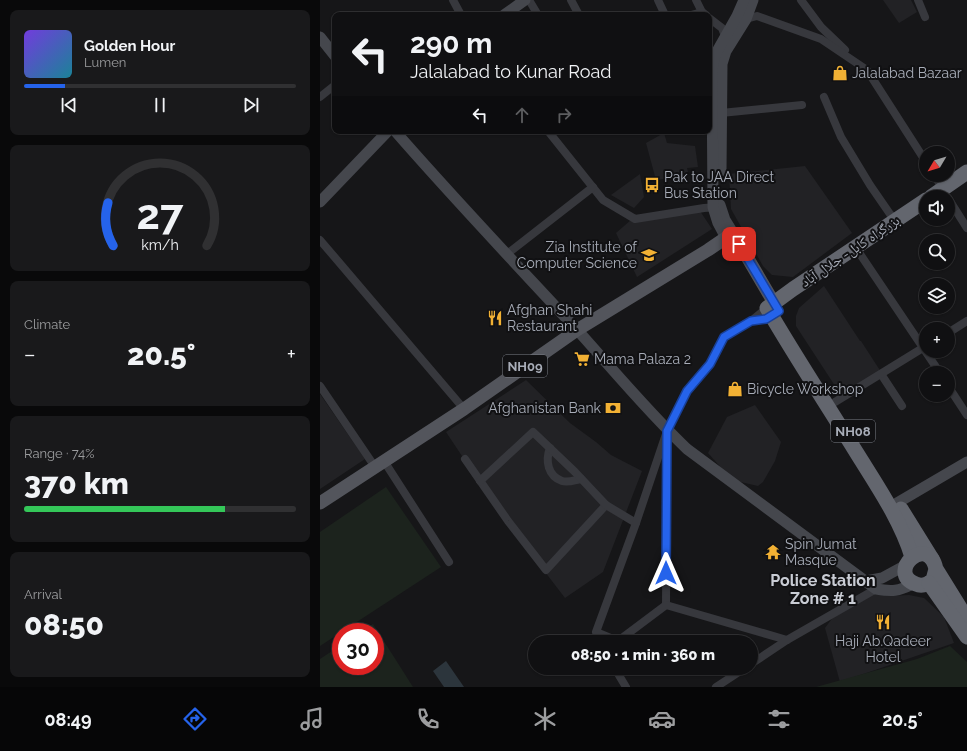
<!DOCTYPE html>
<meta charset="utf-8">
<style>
body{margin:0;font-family:Raleway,"Noto Naskh Arabic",sans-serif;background:#19191b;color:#f1f3f6;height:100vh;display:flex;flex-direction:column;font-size:15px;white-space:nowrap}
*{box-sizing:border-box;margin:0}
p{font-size:13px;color:#9c9d9f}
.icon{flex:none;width:22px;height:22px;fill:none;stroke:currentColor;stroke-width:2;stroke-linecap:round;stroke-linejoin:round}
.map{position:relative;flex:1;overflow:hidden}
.panel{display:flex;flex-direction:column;gap:10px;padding:10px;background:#09090a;width:320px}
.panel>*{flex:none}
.top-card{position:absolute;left:12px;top:12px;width:380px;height:122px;border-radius:8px;box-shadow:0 1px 3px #0004,0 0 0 1px #303032;background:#101012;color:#f1f3f6;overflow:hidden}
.needle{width:26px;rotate:232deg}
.buttons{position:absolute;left:599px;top:146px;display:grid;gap:8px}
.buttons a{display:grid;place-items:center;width:36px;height:36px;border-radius:50%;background:#101012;box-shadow:0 1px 3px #0004,0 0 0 1px #303032;font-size:20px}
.speed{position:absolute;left:12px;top:623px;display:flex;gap:8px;font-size:20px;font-weight:700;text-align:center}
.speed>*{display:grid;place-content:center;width:52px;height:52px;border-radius:50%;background:#101012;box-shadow:0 1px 3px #0004,0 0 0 1px #303032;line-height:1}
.speed .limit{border:6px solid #d22;background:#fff;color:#111}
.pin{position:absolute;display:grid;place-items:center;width:34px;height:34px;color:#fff;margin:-17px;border-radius:8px;box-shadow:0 2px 6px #0006}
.me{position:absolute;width:44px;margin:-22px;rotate:0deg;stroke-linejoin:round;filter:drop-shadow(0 0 3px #0008)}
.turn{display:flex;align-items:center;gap:14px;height:84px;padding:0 12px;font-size:18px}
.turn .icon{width:52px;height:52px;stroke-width:2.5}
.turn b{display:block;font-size:28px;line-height:34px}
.lanes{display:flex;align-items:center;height:38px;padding:0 12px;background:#0003;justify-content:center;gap:20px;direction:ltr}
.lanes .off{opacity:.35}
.big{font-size:30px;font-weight:800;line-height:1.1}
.panel .tile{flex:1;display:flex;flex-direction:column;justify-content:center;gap:6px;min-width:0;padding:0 14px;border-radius:8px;background:#19191b}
.panel .dial{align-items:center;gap:0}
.dial svg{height:104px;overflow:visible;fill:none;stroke:#303032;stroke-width:7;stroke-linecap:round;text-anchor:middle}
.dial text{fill:#f1f3f6;stroke:none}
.song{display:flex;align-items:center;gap:12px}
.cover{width:48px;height:48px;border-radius:6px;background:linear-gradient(135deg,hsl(260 70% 55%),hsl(190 70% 35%))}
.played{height:4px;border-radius:2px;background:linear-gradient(90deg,#2563eb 15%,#303032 15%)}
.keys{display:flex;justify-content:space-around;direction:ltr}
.heat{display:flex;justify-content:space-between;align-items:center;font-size:22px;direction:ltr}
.charge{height:6px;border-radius:3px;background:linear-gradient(90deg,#34c759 74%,#303032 0)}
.trip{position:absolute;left:208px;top:635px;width:230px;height:40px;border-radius:20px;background:#101012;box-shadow:0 1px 3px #0004,0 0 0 1px #303032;font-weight:800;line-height:40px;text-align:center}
.dock{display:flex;height:64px;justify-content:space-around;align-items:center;background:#060607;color:#9c9d9f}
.dock .icon{width:28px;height:28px}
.dock .active{color:#2563eb}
.dock b{font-size:18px;color:#f1f3f6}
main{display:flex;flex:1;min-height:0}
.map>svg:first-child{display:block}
.built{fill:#222225}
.green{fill:#1c231d}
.water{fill:#2c353c}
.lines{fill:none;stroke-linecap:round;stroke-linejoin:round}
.street{stroke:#37383d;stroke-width:8}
.secondary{stroke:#45474d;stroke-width:11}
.primary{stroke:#53555c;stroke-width:13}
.highway{stroke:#63666e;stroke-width:15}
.route-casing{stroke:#184099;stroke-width:10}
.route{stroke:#2563eb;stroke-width:7}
.labels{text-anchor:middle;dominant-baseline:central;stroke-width:4;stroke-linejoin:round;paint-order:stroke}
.shield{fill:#111113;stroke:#7b7e86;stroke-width:1}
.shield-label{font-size:13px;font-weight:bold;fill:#a8adb8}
.poi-label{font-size:14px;fill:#a8adb8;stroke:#111113;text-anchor:start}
.street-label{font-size:14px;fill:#a8adb8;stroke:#111113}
.quarter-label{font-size:16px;font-weight:bold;fill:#c9ccd4;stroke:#111113}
</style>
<main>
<section class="panel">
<div class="tile">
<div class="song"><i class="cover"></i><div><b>Golden Hour</b><p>Lumen</p></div></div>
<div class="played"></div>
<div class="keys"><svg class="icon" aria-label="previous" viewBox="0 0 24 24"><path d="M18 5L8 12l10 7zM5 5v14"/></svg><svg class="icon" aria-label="pause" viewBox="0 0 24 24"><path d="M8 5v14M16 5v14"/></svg><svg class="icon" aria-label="next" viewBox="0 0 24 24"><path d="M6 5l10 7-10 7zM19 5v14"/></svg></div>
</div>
<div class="tile dial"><svg viewBox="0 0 100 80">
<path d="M14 69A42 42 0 1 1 86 69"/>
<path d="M14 69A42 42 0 0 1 10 36" stroke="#2563eb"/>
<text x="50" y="56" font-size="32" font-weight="700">27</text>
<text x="50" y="72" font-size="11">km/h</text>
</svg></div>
<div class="tile"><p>Climate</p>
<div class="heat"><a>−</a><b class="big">20.5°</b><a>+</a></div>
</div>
<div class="tile"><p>Range · 74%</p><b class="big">370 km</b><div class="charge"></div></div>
<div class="tile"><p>Arrival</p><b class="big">08:50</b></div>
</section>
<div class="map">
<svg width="647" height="687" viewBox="0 0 647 687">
<rect width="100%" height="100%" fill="#161618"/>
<!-- built -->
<g class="built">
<path d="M563 0H591L597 12 579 23Z"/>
<path d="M344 133 347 143 375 146 378 167 367 168 369 176 336 180 326 143Z"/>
<path d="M485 166 532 233 473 277 452 275 443 266 411 209 409 174Z"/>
<path d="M320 174 324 197 314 208 291 195Z"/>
<path d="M380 211 392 229 317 277 296 233 311 220Z"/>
<path d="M504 286 540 341H541L561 372 521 395 476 326V316L479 308Z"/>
<path d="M206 380 250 423 276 442 291 455 322 471 283 572 245 598 182 516 126 432Z"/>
<path d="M0 394 45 459 0 489Z"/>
<path d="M435 405 461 442 455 461 443 482 438 486 412 480 388 453 407 417Z"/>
<path d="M551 594 570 596 589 595 604 598 624 617 634 643 520 682 505 628 514 616Z"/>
</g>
<!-- green -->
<g class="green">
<path d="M66 487 121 567 0 646V532Z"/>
<path d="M53 624 93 687H0V659L21 645V666H55V632H41Z"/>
<path d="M630 646 647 662V687H496L597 659Z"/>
</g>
<!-- water -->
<path class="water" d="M126 661 144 687H124L113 671Z"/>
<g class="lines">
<!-- street -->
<g class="street">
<path d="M133 0 141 15"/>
<path d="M209 0 218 15"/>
<path d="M251 0 259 15"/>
<path d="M338 0 345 15"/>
<path d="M376 0 382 12"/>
<path d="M481 0 501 27 525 50"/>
<path d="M598 0 605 17"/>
<path d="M371 15 382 12 386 15"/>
<path d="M389 18 402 28 405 36"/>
<path d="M423 18 426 19 437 16 501 39 547 70 606 162"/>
<path d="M0 97 15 85"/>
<path d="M504 97 521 137 550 185 570 214 577 220"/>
<path d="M401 113 482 105"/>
<path d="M228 131 283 200 315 219 384 208 398 207"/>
<path d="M614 175 624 191"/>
<path d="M628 198 647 228"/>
<path d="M0 240 144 409"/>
<path d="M536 248 620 373"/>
<path d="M187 254 273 187"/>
<path d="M628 333 647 321"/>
<path d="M561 374 582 406"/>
<path d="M0 386 55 467"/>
<path d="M628 386 647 415"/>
<path d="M515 402 606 346"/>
<path d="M230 448C225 461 228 476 242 481 248 483 255 480 261 479"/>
<path d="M145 459 188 521 226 570 286 505"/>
<path d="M64 461 129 562"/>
<path d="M160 481 213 432 255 472 286 505 316 523"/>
<path d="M346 605 347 438"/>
<path d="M298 641 346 605 467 640"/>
<path d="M298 642V641L276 632 316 523 347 431 367 391 390 364 404 337 431 321 447 308"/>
<path d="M431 664 467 640 556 589"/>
<path d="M297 668V672L306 687"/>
<path d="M396 687 425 668"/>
</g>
<!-- secondary -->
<g class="secondary">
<path d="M184 15 205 0"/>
<path d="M0 37 15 56"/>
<path d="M75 131C135 200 198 266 260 333 295 372 329 413 367 449L556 589C573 592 578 591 593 584"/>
<path d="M401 171 402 64 406 51 426 19 433 0"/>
<path d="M0 202 68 131"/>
<path d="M400 205 405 220 413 233"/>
<path d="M406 238 398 223 393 207 392 70 395 55 417 16 424 0"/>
<path d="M577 503 647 462"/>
<path d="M546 581 562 578 586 565"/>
</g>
<!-- primary -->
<path class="primary" d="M0 503 144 409 257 330 388 250 413 233 454 303"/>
<!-- highway -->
<g class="highway">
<path d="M611 197 647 172"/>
<path d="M581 509 612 559"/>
<path d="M592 557C581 521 558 487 538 455 508 406 476 358 447 308L473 289 606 200"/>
<path d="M616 569 613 580C608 584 602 587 596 584 565 573 608 532 616 569L647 619"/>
<path d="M609 583 647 637"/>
</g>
</g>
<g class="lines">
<defs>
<path id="route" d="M346 573 347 431 367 391 390 364 404 337 431 321 446 319 459 311 419 244"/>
</defs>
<!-- route casing -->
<use href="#route" class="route-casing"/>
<!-- route -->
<use href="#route" class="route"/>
</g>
<!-- icons -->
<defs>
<symbol id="shop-bare" viewBox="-9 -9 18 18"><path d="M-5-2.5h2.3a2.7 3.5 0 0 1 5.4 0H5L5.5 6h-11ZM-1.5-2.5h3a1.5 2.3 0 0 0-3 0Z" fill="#f2b134" stroke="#111113" stroke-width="2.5" paint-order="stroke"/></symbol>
<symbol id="bus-bare" viewBox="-9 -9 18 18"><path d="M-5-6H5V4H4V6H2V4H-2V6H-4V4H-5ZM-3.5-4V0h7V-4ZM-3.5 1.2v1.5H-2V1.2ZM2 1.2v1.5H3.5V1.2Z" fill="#f2b134" stroke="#111113" stroke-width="2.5" paint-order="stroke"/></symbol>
<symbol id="university-bare" viewBox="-9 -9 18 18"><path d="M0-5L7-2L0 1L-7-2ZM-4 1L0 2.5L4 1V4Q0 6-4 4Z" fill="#f2b134" stroke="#111113" stroke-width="2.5" paint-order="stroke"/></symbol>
<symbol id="restaurant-bare" viewBox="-9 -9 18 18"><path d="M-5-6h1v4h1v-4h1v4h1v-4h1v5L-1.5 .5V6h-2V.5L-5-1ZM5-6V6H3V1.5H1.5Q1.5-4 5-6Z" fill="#f2b134" stroke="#111113" stroke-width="2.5" paint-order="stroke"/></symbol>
<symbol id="supermarket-bare" viewBox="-9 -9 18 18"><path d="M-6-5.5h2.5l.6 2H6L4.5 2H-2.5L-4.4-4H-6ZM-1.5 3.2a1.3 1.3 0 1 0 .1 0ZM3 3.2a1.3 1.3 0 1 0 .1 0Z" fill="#f2b134" stroke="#111113" stroke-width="2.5" paint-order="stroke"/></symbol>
<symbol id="bank-bare" viewBox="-9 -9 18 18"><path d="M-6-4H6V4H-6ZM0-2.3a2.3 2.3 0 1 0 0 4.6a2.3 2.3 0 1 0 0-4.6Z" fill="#f2b134" stroke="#111113" stroke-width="2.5" paint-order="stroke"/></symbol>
<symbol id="temple-bare" viewBox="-9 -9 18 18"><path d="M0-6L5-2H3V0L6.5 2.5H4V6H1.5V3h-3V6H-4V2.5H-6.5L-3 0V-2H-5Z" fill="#f2b134" stroke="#111113" stroke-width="2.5" paint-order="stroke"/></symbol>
</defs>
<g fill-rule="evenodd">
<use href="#shop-bare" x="509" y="62" width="22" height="22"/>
<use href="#bus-bare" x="321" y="174" width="22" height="22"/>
<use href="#university-bare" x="318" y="244" width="22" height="22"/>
<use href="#restaurant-bare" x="164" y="307" width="22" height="22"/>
<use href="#supermarket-bare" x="251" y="348" width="22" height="22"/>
<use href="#shop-bare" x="404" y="378" width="22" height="22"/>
<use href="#bank-bare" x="282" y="397" width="22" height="22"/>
<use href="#temple-bare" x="442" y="541" width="22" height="22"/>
<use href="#restaurant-bare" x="552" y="611" width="22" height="22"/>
</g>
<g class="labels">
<!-- shield labels -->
<g class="shield">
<rect x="183" y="355" width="44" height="22" rx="3"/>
<rect x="511" y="420" width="44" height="22" rx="3"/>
</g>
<g class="shield-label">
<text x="205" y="366">NH09</text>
<text x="533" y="431">NH08</text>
</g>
<!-- poi labels -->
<g class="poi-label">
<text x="532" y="73">Jalalabad Bazaar</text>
<text x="344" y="177">Pak to JAA Direct<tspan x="344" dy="16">Bus Station</tspan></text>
<text x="317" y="247" text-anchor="end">Zia Institute of<tspan x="317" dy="16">Computer Science</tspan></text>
<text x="187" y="310">Afghan Shahi<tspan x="187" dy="16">Restaurant</tspan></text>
<text x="274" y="359">Mama Palaza 2</text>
<text x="427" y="389">Bicycle Workshop</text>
<text x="281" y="408" text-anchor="end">Afghanistan Bank</text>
<text x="465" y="544">Spin Jumat<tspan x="465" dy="16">Masque</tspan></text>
<text x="563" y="641" text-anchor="middle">Haji Ab.Qadeer<tspan x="563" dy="16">Hotel</tspan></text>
</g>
<!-- street labels -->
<g class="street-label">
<text transform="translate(530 251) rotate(-34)">بزرگراه کابل- جلال آباد</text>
</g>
<!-- quarter labels -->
<g class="quarter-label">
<text x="503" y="580">Police Station<tspan x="503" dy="18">Zone # 1</tspan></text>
</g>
</g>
</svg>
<div class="buttons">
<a><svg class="needle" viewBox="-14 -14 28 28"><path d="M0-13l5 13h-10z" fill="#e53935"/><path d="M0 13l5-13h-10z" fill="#9c9d9f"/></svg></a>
<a><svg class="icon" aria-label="sound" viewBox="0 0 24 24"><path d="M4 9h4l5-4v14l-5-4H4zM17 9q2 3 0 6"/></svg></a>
<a><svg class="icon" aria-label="search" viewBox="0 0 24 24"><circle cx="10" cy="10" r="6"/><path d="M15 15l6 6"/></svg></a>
<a><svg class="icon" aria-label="layers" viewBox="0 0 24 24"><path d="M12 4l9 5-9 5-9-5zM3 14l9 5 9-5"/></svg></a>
<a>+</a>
<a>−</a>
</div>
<div class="speed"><div class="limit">30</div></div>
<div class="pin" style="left:419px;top:244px;background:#d93025"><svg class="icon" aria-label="arrive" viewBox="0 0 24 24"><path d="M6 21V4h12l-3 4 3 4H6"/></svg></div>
<svg class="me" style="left:346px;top:573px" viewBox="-20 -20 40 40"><path d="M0-17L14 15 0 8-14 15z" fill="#2563eb" stroke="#fff" stroke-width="4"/></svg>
<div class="trip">08:50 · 1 min · 360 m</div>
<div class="top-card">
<div class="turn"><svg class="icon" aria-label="left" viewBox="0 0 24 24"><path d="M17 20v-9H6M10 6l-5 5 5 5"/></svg><div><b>290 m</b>Jalalabad to Kunar Road</div></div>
<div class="lanes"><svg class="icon" aria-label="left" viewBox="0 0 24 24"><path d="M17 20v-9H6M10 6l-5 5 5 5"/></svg><svg class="icon off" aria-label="ahead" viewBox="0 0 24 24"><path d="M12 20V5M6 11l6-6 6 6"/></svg><svg class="icon off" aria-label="right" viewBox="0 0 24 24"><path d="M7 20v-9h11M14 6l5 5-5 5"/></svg></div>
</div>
</div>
</main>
<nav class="dock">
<b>08:49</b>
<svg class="icon active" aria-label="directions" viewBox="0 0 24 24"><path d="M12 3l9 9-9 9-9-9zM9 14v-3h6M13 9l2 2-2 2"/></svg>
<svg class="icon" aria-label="music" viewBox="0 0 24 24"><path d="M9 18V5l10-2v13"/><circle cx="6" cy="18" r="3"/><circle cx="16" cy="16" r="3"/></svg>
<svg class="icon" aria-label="phone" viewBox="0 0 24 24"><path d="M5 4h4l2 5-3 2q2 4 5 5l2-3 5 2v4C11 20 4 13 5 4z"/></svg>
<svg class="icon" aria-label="climate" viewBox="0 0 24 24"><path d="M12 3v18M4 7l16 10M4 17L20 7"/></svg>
<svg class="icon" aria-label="car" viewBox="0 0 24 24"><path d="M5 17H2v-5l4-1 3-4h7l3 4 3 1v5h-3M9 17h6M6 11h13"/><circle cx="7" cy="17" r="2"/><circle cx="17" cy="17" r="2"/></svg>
<svg class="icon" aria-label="filters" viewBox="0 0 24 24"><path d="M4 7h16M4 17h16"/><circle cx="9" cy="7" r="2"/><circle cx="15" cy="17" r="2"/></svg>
<b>20.5°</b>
</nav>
